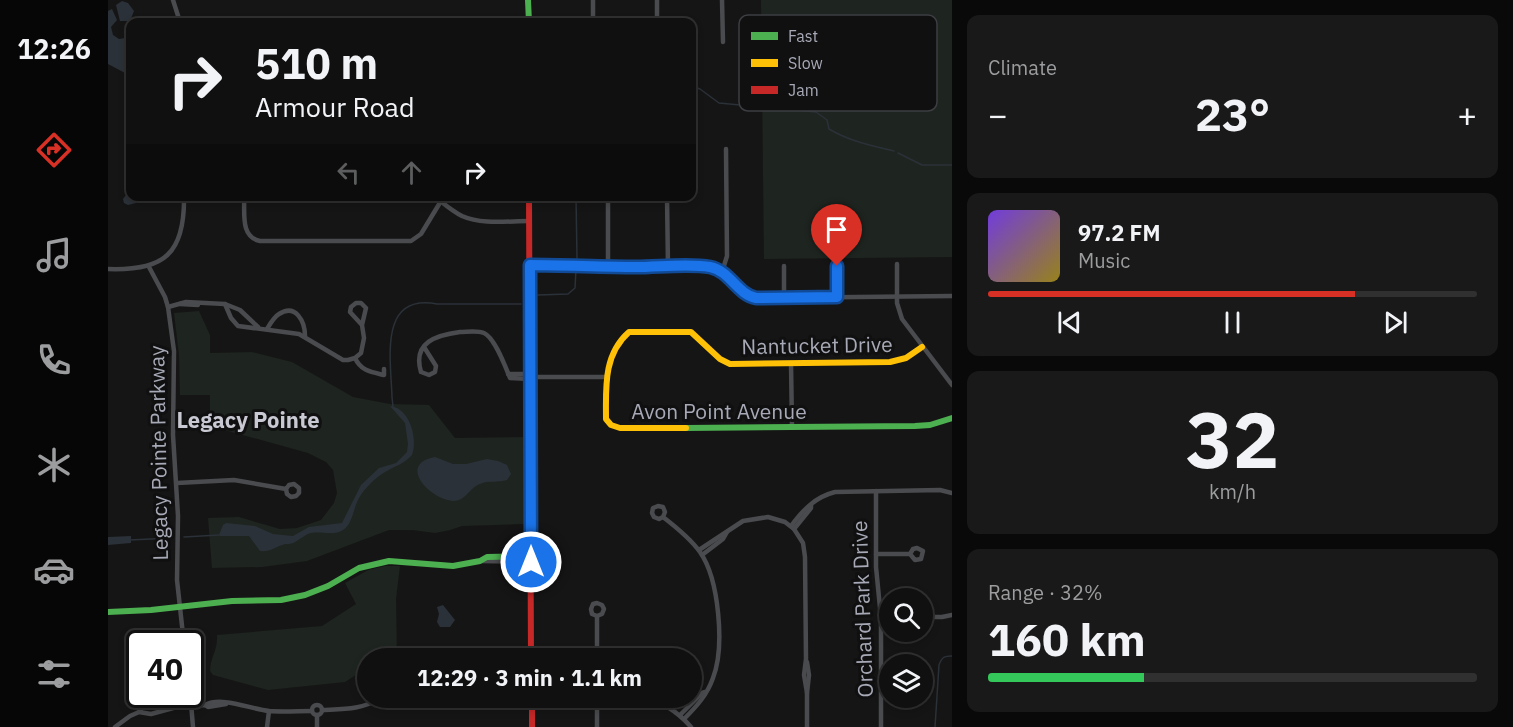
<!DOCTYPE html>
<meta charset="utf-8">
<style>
body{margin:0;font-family:"IBM Plex Sans",sans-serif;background:#191919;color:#f1f3f6;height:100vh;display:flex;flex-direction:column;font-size:22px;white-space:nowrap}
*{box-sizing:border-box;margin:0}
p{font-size:20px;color:#9c9d9f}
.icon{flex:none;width:33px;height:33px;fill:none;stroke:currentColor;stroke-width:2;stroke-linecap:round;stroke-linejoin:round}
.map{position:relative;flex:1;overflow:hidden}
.sheet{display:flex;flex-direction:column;gap:15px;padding:15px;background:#090909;width:561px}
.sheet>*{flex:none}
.hud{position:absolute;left:18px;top:18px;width:570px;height:183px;border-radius:12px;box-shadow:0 3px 9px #0003,0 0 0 2px #303030;background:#101010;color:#f1f3f6;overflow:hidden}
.buttons{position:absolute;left:771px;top:588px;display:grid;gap:12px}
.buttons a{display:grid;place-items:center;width:54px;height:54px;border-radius:50%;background:#101010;box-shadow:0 3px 9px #0003,0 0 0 2px #303030;font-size:30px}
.speed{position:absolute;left:18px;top:630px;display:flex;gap:12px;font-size:30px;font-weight:700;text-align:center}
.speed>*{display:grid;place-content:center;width:78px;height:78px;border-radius:50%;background:#101010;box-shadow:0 3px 9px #0003,0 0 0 2px #303030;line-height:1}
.speed .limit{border:3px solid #111;border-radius:9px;background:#fff;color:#111}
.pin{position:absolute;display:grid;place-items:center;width:51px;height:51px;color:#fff;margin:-62px -26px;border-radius:50% 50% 50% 0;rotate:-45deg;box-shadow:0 0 6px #0007}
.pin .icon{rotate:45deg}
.me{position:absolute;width:66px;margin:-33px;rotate:0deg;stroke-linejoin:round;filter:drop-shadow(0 0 4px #0008)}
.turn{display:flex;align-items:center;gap:21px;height:126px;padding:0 30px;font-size:27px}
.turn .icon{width:78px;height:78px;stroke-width:2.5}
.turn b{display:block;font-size:42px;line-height:51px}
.lanes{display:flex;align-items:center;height:57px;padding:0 30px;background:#0003;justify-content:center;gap:30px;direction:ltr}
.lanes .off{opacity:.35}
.big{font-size:45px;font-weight:700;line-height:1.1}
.sheet .tile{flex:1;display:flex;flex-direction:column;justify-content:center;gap:9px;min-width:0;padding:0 21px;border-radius:12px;background:#191919}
.sheet .dial{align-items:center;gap:0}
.dial b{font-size:78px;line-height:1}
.song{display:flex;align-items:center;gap:18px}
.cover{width:72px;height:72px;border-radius:9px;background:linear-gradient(135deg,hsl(260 70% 55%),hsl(50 70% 35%))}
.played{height:6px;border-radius:3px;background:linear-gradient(90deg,#d93025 75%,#303030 75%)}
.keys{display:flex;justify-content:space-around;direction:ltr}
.heat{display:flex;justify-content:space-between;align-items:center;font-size:33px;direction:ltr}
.charge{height:9px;border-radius:4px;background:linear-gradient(90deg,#34c759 32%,#303030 0)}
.trip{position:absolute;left:249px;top:648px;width:345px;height:60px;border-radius:30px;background:#101010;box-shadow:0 3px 9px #0003,0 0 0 2px #303030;font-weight:700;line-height:60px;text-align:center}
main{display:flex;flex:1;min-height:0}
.tabs{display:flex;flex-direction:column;width:108px;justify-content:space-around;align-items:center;background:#060606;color:#9c9d9f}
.tabs .icon{width:42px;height:42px}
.tabs .active{color:#d93025}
.tabs b{font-size:27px;color:#f1f3f6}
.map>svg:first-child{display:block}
.green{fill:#1e241f}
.water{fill:#2b3138}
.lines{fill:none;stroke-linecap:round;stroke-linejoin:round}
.stream{stroke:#2b3138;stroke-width:1.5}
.street{stroke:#4a4b4e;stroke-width:4.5}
.fast{stroke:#4caf50;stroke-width:6}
.slow{stroke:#ffc107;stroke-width:6}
.jam{stroke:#c62828;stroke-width:6}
.route-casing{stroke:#114b97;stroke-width:15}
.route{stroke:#1a73e8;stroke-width:10}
.labels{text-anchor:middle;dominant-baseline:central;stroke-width:6;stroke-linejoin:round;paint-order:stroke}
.street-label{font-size:21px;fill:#a7aab6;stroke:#101011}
.neighbourhood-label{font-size:22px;font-weight:bold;fill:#c8c9d2;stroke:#101011}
.key{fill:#101011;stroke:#3d3e43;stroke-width:1.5}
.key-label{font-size:16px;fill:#a7aab6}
</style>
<main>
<nav class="tabs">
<b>12:26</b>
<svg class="icon active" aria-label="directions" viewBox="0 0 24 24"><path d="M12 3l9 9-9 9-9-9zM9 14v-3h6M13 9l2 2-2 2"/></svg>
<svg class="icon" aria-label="music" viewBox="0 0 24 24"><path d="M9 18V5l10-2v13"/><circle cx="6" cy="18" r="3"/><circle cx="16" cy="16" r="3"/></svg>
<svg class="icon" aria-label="phone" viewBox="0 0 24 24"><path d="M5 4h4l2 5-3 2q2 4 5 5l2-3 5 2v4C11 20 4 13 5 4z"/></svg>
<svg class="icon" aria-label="climate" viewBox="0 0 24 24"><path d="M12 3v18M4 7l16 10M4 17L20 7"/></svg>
<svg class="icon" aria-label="car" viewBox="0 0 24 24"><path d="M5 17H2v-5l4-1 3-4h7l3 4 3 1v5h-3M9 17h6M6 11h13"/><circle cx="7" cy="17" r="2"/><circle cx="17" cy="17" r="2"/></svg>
<svg class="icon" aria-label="filters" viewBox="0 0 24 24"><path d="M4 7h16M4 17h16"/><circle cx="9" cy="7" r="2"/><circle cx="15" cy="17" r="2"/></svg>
</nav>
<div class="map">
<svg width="844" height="727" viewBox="0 0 844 727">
<rect width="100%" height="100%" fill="#151515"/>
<!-- green -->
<g class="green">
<path d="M653 0H844V257L656 259Z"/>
<path d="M91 311 102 335V353L144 352 184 362 245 397 282 404 321 405 347 438 420 437V524L354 526 342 530 327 533 304 530H281L199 561 154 567 104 568 100 518 131 517 172 529 189 528 213 520 226 503 229 493 225 470 218 462 200 453 102 426V395H72L71 355 66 313Z"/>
<path d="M277 566H292L288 599 289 658H260L259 668 237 682 160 690 105 675 102 671C102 657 110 651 109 635L214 626 248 604 237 583 260 570Z"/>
</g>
<!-- water -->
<g class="water">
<path d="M14 1 20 3 26 11 22 21H12L8 5Z"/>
<path d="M4 9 9 20 3 27 5 35 11 39 17 38 20 42 21 70 19 74 0 64V11Z"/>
<path d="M22 179V196L30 197 31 199 28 203 20 205 16 203 15 199 21 191Z"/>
<path d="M282 406C302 408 310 439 304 455 296 464 287 466 277 472 268 477 256 489 251 498 245 508 245 524 235 530 227 536 213 531 203 533 196 535 193 539 187 542 182 545 179 543 174 545 166 548 162 552 152 551L141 536H112L111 535 115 525 118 523 147 526 165 534 185 536 201 527 234 523 253 485 271 468 288 463 299 452 300 444 297 423Z"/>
<path d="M327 457 345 464H358L379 459 390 461 399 465 403 474 399 480C390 483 381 480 372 484 361 488 358 501 345 501 321 499 289 464 327 457Z"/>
<path d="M23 536V543L0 545V537Z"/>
<path d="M335 605 347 620 342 627H332L329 622 331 614 329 607Z"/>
</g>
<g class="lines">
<!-- stream -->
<g class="stream">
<path d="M19 74 22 88"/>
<path d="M584 86 592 89 611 103 708 112 719 120 721 129C741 141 764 146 786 151"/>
<path d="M790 153 814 165H844"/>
<path d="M468 196 469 258"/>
<path d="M430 295 460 294 467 288 468 269"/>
<path d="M285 407 284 397C283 360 270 293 329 304H413"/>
<path d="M76 537 111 535"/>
<path d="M22 540 63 538"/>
<path d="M827 727 831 665C834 657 836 656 844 656"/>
</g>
<!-- street -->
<g class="street">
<path d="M65 0 72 22"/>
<path d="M485 0V22"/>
<path d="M549 0V22"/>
<path d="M614 0 615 42"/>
<path d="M136 196C137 213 132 237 152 241H303L313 234 333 201"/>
<path d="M326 196C335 203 344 211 354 216 374 225 400 221 421 221"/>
<path d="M500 196V267"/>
<path d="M559 196 560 267"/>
<path d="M789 264V303L794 319 844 385"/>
<path d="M421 265C457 265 493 267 528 267 551 267 581 263 602 267 622 271 629 294 648 298L844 296"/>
<path d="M729 266 730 297"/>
<path d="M41 267 57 297 60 307 66 351 65 435 70 516 69 580 76 644"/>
<path d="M0 269C56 271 77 254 76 196"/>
<path d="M614 272 619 256 618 149"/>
<path d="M676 298V266"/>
<path d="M72 304 90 305"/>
<path d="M117 304 123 318 130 326 191 334 235 360H240L247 358 253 353 256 338 254 325 242 312 243 307 248 303H253L258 308 254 325"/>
<path d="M60 307 78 302 117 304 132 310 150 327"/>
<path d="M159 329C162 324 166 317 171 314 188 303 197 322 197 336"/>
<path d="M316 347 328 366 327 372 321 375 313 372C304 342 329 335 352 332 359 332 369 330 376 333 387 338 397 366 402 378L422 379"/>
<path d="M247 358C253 371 263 372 276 375V369"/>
<path d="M683 363 684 427"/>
<path d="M400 374H422"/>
<path d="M422 377H497"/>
<path d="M69 483 126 480 178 489 179 494 183 497 188 496 191 493V488L186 484 181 485 178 489"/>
<path d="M768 491V567L773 618V727"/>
<path d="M555 517 557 512 555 507 550 506 545 508 544 513 546 517 551 519 555 517C568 527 582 538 592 552 611 579 617 647 605 678 599 695 589 706 576 719"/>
<path d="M683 526C695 510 707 497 727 492L832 490 844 493"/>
<path d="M686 529 703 508V505"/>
<path d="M591 550 635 521 660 517 677 522 686 529 695 543 697 557 698 659 696 675 699 693"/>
<path d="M768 554H802L805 549 809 548 815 551 813 559 807 560 802 554"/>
<path d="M594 555 615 539 619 532"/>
<path d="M372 561 423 562"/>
<path d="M489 616 494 614 496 609 494 605 489 603 485 604 483 609 484 614 489 616V658"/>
<path d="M814 617H834L844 615"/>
<path d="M82 691 85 727"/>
<path d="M274 698H282"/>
<path d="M489 698V727"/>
<path d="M536 698C555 702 570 712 583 727"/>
<path d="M424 701 460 700 471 698"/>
<path d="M97 705C114 696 142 709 161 711 175 712 190 711 204 711"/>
<circle cx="209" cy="710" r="5"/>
<path d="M214 710C235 709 254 710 272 698"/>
<path d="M31 712 43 714 69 707 97 705 100 707 118 704"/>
<path d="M209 715V727"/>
<path d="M572 715 594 693 597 692"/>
<path d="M7 727 22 716 31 712C39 698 54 704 67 705L69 707"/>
<path d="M159 727 161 711"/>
<path d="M699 727V693L701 675 699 662"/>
</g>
<!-- fast -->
<g class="fast">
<path d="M420 0 421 22"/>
<path d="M578 428 807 426 822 425 844 418"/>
<path d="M0 612 43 610 124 601 173 600 197 595 220 586 251 568 281 561 345 566 372 561 379 557 423 556"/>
</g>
<!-- slow -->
<path class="slow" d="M578 428H512L503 425 498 419C498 388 495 355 521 332H583L612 359 622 364 782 362 798 358 814 347"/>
<!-- jam -->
<g class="jam">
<path d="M421 196 423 658"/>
<path d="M424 698V727"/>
</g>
</g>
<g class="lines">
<defs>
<path id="route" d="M423 562 422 265C457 265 493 267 528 267 550 267 582 263 602 267 622 271 629 294 648 298L729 297V266"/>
</defs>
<!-- route casing -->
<use href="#route" class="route-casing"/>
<!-- route -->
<use href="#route" class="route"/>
</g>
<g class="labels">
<!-- street labels -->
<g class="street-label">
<text transform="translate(709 345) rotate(-1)">Nantucket Drive</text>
<text x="611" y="411">Avon Point Avenue</text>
<text transform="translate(50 453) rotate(-91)">Legacy Pointe Parkway</text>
<text transform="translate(754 609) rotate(-92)">Orchard Park Drive</text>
</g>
<!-- neighbourhood labels -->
<g class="neighbourhood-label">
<text x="140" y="419">Legacy Pointe</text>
</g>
</g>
<!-- legend -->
<rect x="631" y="15" width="198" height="96" rx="9" class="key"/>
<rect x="643" y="32" width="27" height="8" fill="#4caf50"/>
<rect x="643" y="59" width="27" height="8" fill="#ffc107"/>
<rect x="643" y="86" width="27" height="8" fill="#c62828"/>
<g class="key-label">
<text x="680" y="42">Fast</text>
<text x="680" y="69">Slow</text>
<text x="680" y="96">Jam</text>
</g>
</svg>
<div class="buttons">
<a><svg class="icon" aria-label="search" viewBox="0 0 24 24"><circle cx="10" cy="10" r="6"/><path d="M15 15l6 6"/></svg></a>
<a><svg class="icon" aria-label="layers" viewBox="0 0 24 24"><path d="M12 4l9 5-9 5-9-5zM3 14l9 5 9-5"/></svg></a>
</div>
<div class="speed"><div class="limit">40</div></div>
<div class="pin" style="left:729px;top:266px;background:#d93025"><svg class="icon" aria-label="arrive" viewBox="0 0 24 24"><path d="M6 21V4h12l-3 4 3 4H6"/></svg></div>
<svg class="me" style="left:423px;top:562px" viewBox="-20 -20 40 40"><circle r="17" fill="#1a73e8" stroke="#fff" stroke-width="3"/><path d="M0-11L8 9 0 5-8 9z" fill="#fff"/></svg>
<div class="trip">12:29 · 3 min · 1.1 km</div>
<div class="hud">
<div class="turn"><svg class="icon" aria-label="right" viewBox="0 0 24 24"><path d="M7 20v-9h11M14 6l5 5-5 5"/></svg><div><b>510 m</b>Armour Road</div></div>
<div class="lanes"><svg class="icon off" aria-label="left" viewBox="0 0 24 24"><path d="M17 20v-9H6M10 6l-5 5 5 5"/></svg><svg class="icon off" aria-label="ahead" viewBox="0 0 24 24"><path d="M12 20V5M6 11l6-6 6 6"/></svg><svg class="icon" aria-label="right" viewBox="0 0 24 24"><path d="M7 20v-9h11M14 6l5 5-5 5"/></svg></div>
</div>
</div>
<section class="sheet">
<div class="tile"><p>Climate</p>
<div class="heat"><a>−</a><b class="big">23°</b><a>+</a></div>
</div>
<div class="tile">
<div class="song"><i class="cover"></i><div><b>97.2 FM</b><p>Music</p></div></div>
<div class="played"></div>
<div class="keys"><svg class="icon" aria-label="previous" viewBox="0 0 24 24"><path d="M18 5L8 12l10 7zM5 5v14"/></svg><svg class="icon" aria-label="pause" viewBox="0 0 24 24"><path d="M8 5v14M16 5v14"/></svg><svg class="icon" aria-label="next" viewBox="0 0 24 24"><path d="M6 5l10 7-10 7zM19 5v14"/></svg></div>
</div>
<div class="tile dial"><b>32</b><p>km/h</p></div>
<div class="tile"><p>Range · 32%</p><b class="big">160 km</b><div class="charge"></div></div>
</section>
</main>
